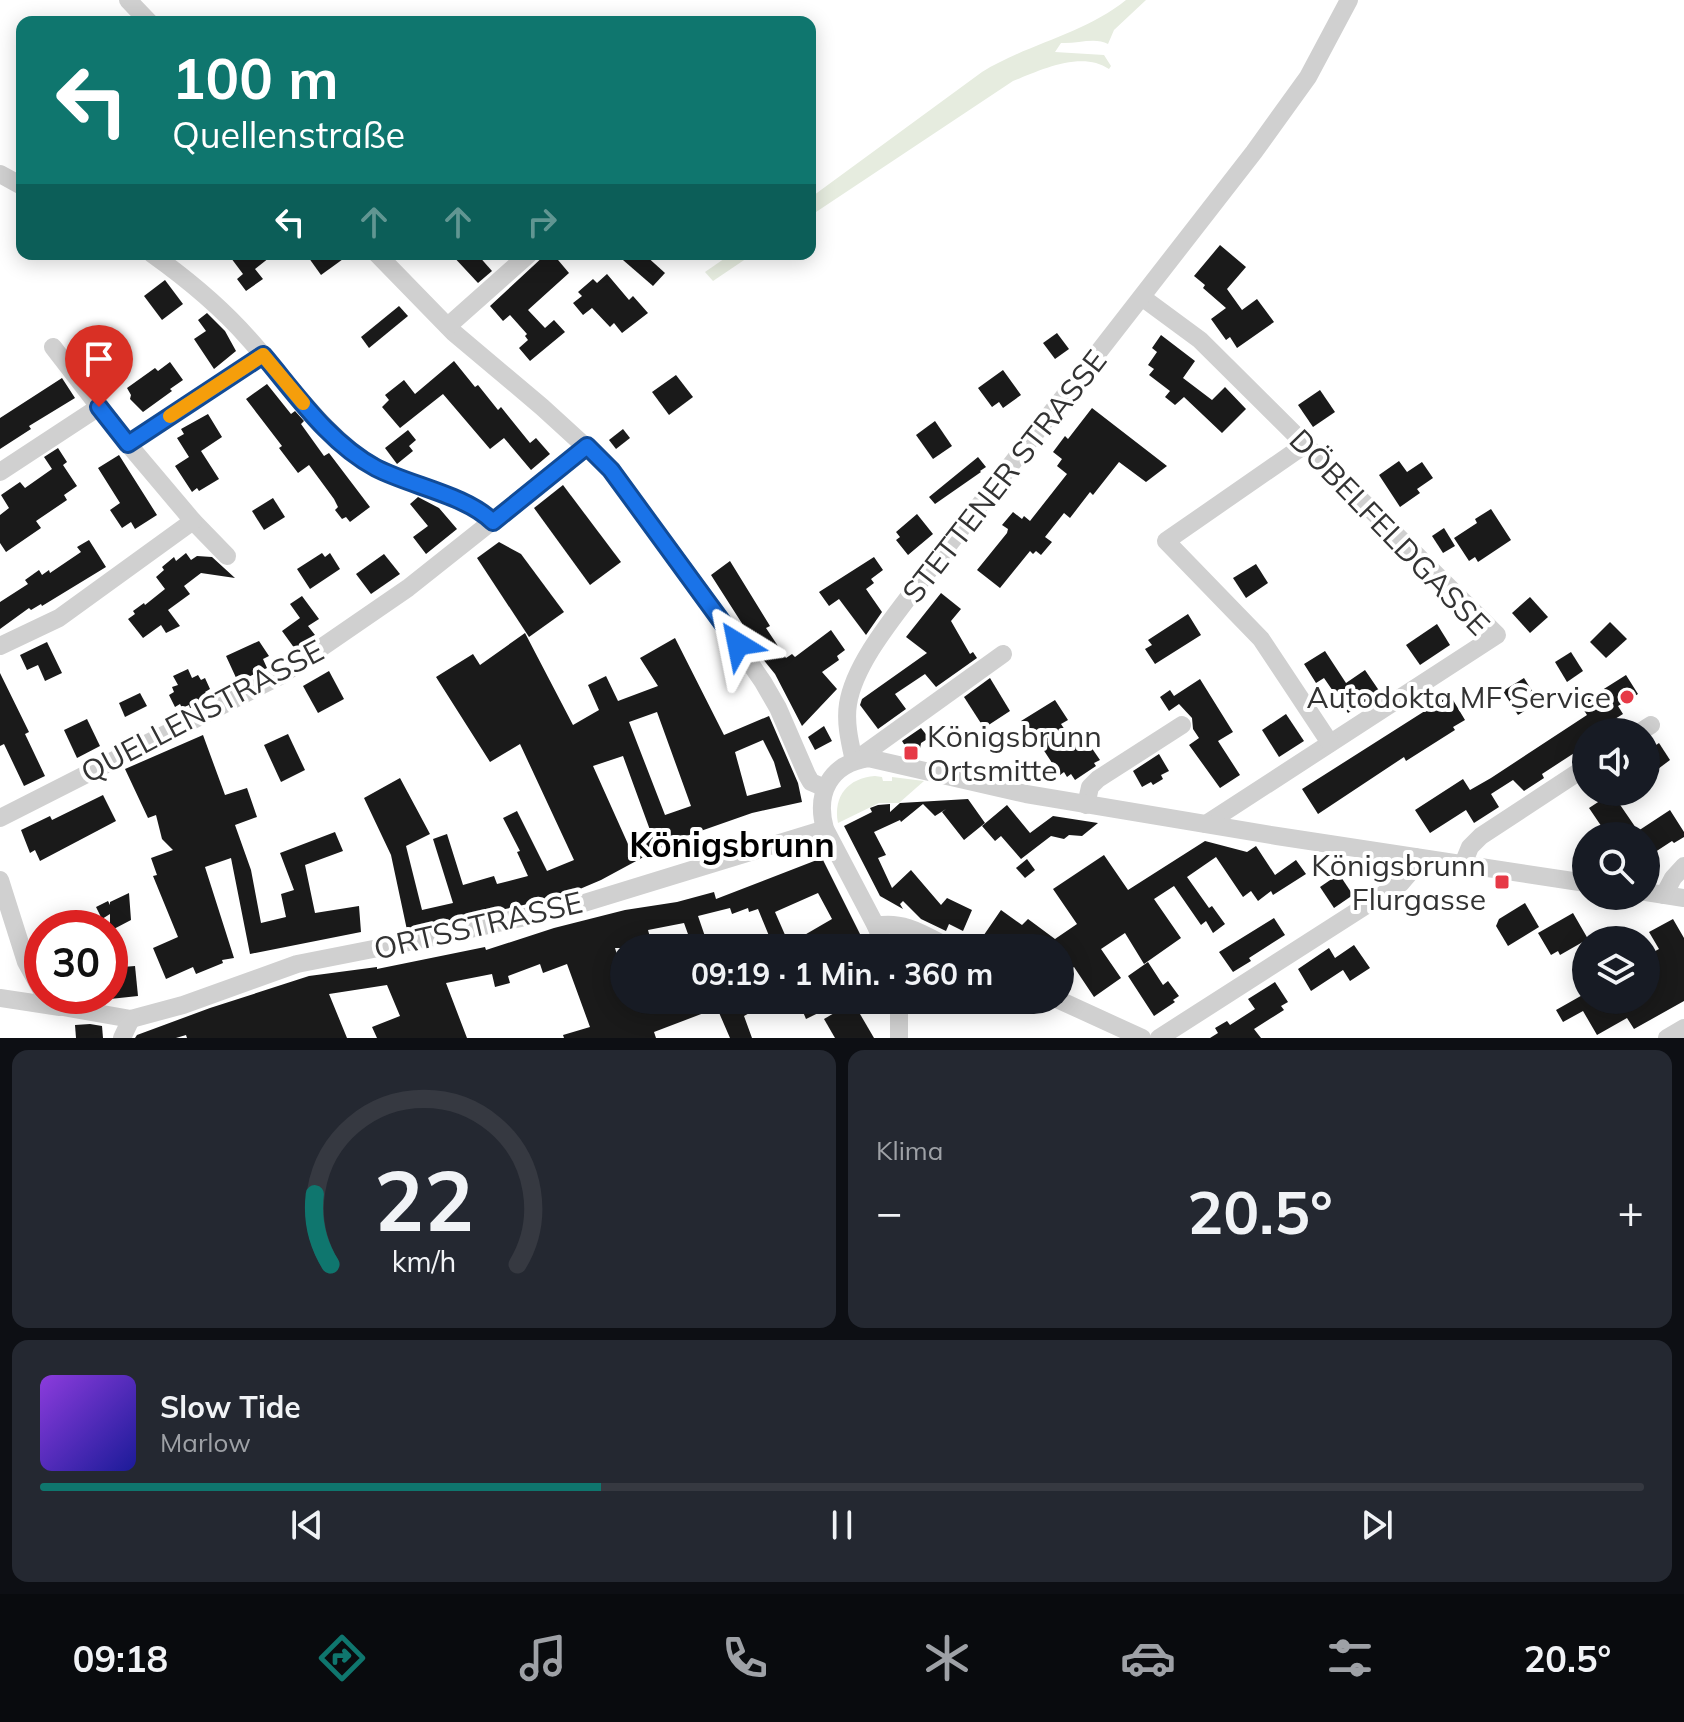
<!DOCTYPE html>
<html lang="de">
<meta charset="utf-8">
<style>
body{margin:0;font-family:Mulish,sans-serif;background:#242831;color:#f1f3f6;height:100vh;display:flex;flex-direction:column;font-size:30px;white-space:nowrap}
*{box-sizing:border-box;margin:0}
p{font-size:26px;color:#9ea1a6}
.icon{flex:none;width:44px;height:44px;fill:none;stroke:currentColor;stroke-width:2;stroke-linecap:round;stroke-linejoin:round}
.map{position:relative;height:1038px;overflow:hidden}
.sheet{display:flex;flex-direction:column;gap:12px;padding:12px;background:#0d0f14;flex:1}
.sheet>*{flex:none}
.hud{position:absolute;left:16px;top:16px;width:800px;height:244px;border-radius:16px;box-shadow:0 4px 20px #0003;background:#0f766e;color:#fff;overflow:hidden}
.controls{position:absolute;left:1572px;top:718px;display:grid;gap:16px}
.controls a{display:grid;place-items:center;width:88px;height:88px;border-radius:50%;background:#171b24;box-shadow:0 4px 20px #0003;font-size:40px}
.speed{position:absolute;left:24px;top:910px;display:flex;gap:16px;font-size:40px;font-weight:700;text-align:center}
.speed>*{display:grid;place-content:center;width:104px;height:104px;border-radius:50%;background:#171b24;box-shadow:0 4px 20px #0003;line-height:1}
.speed .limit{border:12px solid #d22;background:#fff;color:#111}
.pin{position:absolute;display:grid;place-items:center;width:68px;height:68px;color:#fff;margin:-82px -34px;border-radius:50% 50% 50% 0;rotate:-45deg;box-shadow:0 0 8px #0007}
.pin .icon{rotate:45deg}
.me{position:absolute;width:88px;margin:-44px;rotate:325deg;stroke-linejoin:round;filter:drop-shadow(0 0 6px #0008)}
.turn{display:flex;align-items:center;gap:28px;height:168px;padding:0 24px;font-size:36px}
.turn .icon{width:104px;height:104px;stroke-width:2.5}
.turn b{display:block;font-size:56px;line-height:68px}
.lanes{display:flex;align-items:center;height:76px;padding:0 24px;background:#0003;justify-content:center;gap:40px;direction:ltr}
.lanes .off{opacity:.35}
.big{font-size:60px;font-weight:700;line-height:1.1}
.sheet .card{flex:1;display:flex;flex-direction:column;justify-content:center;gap:12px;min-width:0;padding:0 28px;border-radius:16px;background:#242831}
.sheet .dial{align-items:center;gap:0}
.dial svg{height:208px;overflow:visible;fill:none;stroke:#363941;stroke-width:7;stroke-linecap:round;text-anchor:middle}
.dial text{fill:#f1f3f6;stroke:none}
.song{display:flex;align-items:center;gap:24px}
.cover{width:96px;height:96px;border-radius:12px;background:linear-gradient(135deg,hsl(270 70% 55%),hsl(240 70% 35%))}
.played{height:8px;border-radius:4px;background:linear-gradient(90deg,#0f766e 35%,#363941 35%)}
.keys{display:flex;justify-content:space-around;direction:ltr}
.heat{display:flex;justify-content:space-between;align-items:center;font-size:44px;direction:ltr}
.sheet .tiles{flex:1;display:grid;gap:12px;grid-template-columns:1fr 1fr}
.card:last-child{grid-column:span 2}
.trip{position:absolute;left:610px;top:934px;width:464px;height:80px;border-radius:40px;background:#171b24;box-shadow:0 4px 20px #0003;font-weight:700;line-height:80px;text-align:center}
.tab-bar{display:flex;height:128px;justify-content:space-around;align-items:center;background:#090b0e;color:#9ea1a6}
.tab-bar .icon{width:56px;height:56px}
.tab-bar .selected{color:#0f766e}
.tab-bar b{font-size:36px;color:#f1f3f6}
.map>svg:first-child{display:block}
.green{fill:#e6ecdf}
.building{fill:#1a1a1a;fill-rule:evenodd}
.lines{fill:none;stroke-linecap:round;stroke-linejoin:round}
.minor{stroke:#d0d0d0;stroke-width:18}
.route-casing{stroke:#114b97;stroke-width:20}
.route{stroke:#1a73e8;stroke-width:14}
.slow{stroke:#f59e0b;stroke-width:14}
.poi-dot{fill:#e63946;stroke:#fff;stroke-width:3}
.labels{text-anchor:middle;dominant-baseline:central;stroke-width:8;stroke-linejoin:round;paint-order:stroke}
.street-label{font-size:30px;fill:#333;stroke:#fff}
.poi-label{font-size:30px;fill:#333;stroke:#fff;text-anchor:end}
.quarter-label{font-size:34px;font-weight:bold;fill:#000;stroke:#fff}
</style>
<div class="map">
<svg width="1684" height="1038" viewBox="0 0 1684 1038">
<rect width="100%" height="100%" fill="#fff"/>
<!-- green -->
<g class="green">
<path d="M1126 0H1146L1114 30 1108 44C1095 37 1077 44 1061 43L1055 52 1104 55 1111 66 1109 69C1082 50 1040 70 1013 81L810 216V198L982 72C1027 44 1084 34 1126 0Z"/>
<path d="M731 254H753L713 281 705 272Z"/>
<path d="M875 776 882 777 883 781H892V777L924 781 899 803H879L838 823C833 796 848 778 875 776Z"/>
</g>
<!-- building -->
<g class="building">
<path d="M1220 245 1246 267 1227 289 1242 310 1257 299 1274 322 1237 348 1230 337 1226 340 1211 319 1226 308 1203 288 1205 285 1194 276Z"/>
<path d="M228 254H274L255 269 263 279 246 291 237 279 243 274Z"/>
<path d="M306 254H350L321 275Z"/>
<path d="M451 254H477L492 271 478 283Z"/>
<path d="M546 254H553L569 273 528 310 545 328 554 320 565 332 530 361 519 348 528 340 525 336 527 334 510 315 503 321 490 306Z"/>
<path d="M616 254H644L665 273 653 286Z"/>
<path d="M607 274 629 300 633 296 648 313 622 333 614 323 610 327 592 308 583 315 573 303 582 296 578 292 593 279 597 283Z"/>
<path d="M165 280 183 304 162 320 144 296Z"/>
<path d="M399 306 408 316 369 348 361 337Z"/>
<path d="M207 313 225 331 236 351 214 369 194 339 206 331 198 320Z"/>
<path d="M106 329 115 344 122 339 130 350 106 367 104 363 95 370 79 348Z"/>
<path d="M1057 333 1069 349 1055 359 1043 343Z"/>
<path d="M1161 335 1195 361 1183 378 1212 400 1225 387 1246 409 1222 433 1184 397 1175 405 1165 397 1170 391 1149 375 1154 369 1148 365 1157 352 1152 348Z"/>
<path d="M454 361 475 387 478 385 498 410 501 407 530 443 536 438 550 454 531 470 504 438 490 449 443 394 400 428 382 407 389 400 385 395 404 380 415 394Z"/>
<path d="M170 362 183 380 170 389 172 391 143 412 130 399 131 395 127 388 155 368 158 371Z"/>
<path d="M1003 370 1021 395 1003 408 999 402 992 407 978 388Z"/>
<path d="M676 375 693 397 669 415 652 392Z"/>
<path d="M62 378 75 398 29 426 31 429 0 449V418Z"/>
<path d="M267 384 291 414 295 411 304 421 301 424 324 456 329 453 370 507 350 522 346 517 342 519 335 510 338 507 334 499 309 465 298 473 279 448 282 446 246 399Z"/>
<path d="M1320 390 1335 412 1313 427 1298 405Z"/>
<path d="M1092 408 1167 466 1146 482 1119 462 1093 495 1090 492 1070 518 1064 513 1045 537 1052 542 1041 555 1036 551 1033 554 1030 551 1000 588 977 570 1007 533 1008 529 1002 525 1013 512 1022 519 1024 516 1030 521 1067 474 1057 466 1062 459 1053 452 1065 436 1068 439Z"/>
<path d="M208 414 222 437 201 451 219 479 199 491 197 488 192 492 175 466 189 457 177 438 184 434 181 429Z"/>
<path d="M935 421 952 446 933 459 916 435Z"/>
<path d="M623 429 630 438 616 449 609 440Z"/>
<path d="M408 430 416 440 409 446 413 451 397 464 385 448Z"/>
<path d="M58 448 67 462 63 465 77 486 64 495 67 500 36 521 41 528 6 552 0 543V515L9 508 1 495 20 482 25 488 52 469 44 457Z"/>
<path d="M119 455 157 515 135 529 131 522 122 528 110 510 120 503 98 468Z"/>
<path d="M978 457 986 467 980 471 981 472 935 504 929 497Z"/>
<path d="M1399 461 1407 472 1422 462 1433 478 1417 489 1420 493 1400 507 1379 475Z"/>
<path d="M563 485 621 562 590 585 534 508Z"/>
<path d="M418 497 439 508 457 529 426 554 413 537 428 526 410 504Z"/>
<path d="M273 498 285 517 264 530 252 511Z"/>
<path d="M1491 509 1511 540 1478 562 1475 557 1469 561 1454 538 1477 523 1475 519Z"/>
<path d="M917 514 933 534 908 555 896 540 900 537 896 532Z"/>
<path d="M1444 528 1455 546 1443 553 1432 536Z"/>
<path d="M89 540 106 567 42 606 41 604 31 610 29 608 0 629V602L28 584 25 580 39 570 42 575 49 570 50 573 81 552 77 547Z"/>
<path d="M499 542 521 554 564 612 529 637 477 558Z"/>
<path d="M186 553 191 560 197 556 212 557 235 578 201 573 184 586 190 594 168 610 180 626 166 633 161 625 143 638 128 619 135 614 133 611 144 603 145 605 165 589 156 577 164 570 162 567 174 557 176 561Z"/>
<path d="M322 553 325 557 330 553 340 569 310 589 297 569Z"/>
<path d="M384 554 400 574 371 594 356 574Z"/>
<path d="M874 557 883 570 871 579 874 583 866 589 882 612 866 635 839 599 829 606 819 592Z"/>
<path d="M730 561 770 626 766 628 786 658 792 654 795 657 831 630 845 650 837 656 839 660 822 672 837 689 802 726 775 674 757 652 759 650 711 575Z"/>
<path d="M1256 564 1268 583 1246 598 1233 578Z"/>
<path d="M941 593 961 609 951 621 970 654 973 652 977 658 936 687 925 674 895 694 906 709 878 729 860 705 862 699 927 653 906 637Z"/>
<path d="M302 596 319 619 308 626 315 635 295 649 282 631 300 618 290 604Z"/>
<path d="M1530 597 1548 617 1530 633 1512 613Z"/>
<path d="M1188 614 1201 635 1155 664 1145 649 1152 645 1148 640Z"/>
<path d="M1610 622 1627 639 1606 658 1590 642Z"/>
<path d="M1437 624 1450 645 1420 665 1406 645Z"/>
<path d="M525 633 573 725 599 710 588 685 606 676 618 701 658 686 640 658 675 638 724 735 769 716 798 783 802 802 752 813 675 840 601 880 561 897 407 930 391 855 364 798 400 778 430 834 406 846 422 910 453 903 433 839 447 834 463 885 494 876 497 884 528 876 517 852 520 851 503 818 517 811 547 871 574 860 520 744 490 762 436 677 473 654 480 665ZM657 712 691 806 665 815 629 722ZM763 740 774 762 781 787 747 796 735 752ZM623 756 650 830 628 844 593 766Z"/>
<path d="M259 641 269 656 263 659 267 668 238 682 226 656Z"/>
<path d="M47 642 62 673 45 681 38 665 27 670 20 655Z"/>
<path d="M1325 651 1346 683 1365 670 1380 692 1348 713 1324 678 1316 683 1304 664Z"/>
<path d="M1571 652 1583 671 1567 682 1555 662Z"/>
<path d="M188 669 192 678 198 675 201 680 205 678 210 689 205 692 208 696 202 699 203 702 190 708 189 705 182 708 180 704 175 707 169 695 174 692 172 687 178 685 173 676Z"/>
<path d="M329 671 344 699 318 713 303 686Z"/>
<path d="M0 673 29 732 25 734 45 776 24 786 4 744 0 746Z"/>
<path d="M1626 675 1638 694 1618 706 1623 714 1594 732H1586L1585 740 1582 742 1585 746 1542 774 1544 778 1524 791 1513 780 1491 794 1499 807 1474 823 1466 810 1430 833 1415 810 1463 779 1470 790 1491 778 1587 715 1580 704Z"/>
<path d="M990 678 1010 711 984 728 964 697Z"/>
<path d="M1524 678 1539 702 1518 715 1503 691Z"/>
<path d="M1200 679 1233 732 1218 741 1240 775 1220 788 1189 745 1199 738 1193 729 1192 718 1179 704 1169 711 1160 697 1170 690 1174 696Z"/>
<path d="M140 693 147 706 125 717 119 703Z"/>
<path d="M1450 695 1465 720 1453 727 1455 730 1406 761 1404 757 1318 814 1302 789Z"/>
<path d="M1055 700 1068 720 1061 724 1079 751 1089 744 1100 760 1094 763 1096 766 1075 780 1071 774 1067 777 1064 772 1060 775 1037 740 1034 741 1021 721Z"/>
<path d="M1286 714 1304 741 1279 757 1262 730Z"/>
<path d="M87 719 100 746 77 758 64 730Z"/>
<path d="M824 726 832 741 815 750 808 737Z"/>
<path d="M921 728 929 738 921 743 919 754 909 752 902 741Z"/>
<path d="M288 734 305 770 281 782 264 745Z"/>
<path d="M203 735 225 795 247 788 257 817 235 825 251 870 261 923 286 917 281 894 294 890 280 853 335 832 343 851 305 865 315 913 359 906 361 932 250 954 231 858 205 867 234 958 222 960 223 963 196 974 193 967 166 979 153 948 178 937 153 876 157 875 151 858 173 850 162 839 156 815 148 818 125 769Z"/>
<path d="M1659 743 1670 760 1646 778V752Z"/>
<path d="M1159 754 1169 771 1161 775 1163 779 1153 785 1151 782 1142 787 1133 771Z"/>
<path d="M1612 793 1638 831 1670 810 1684 832V837L1674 843 1672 841 1646 858V836H1608L1589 808Z"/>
<path d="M103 795 116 821 40 861 35 850 30 853 21 830 50 816 52 820Z"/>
<path d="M968 799 985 823 964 840 942 812 946 809 935 816 923 804 901 822 900 820 874 832 886 855 878 858 892 888 911 870 941 905 947 898 972 910 963 931 949 924 946 931 921 919 903 901 900 904 903 909 880 896 844 826 872 812 870 808 878 805 890 804V812L900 803Z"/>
<path d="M1007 805 1030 833 1053 816 1098 823 1082 836 1069 835 1064 839 1051 836 1021 859 1001 836 995 841 982 826Z"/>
<path d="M1205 841 1247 852 1256 846 1275 875 1296 860 1306 874 1273 895 1271 891 1258 901 1251 891 1243 897 1216 857 1187 877 1209 908 1212 906 1225 924 1213 933 1206 921 1201 925 1174 886 1154 899 1181 938 1144 964 1125 933 1101 949 1121 978 1094 997 1074 967 1071 969 1060 958V948H975L1001 910 1022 925 1028 919 1055 939 1077 924 1053 889 1104 855 1128 890Z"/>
<path d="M822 858 867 948H846L841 936 819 948H774L758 909 749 912 748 908 732 914 730 908 698 916 709 948H693L684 923 648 930 653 948H615L624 978V1000H773L744 1016 752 1038H730L717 1008 654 1032 656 1038H564L563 1035 590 1027 567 964 543 973 540 964 508 976 510 983 495 987 492 974 446 983 467 1038H377L372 1027 400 1016 387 985 329 994 347 1038H187L186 1035 176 1038H135L137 1035 210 1008 309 976 377 967V969L485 947 486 950 554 928 625 910 677 902 714 892 716 899ZM818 893 832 919 789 944 775 912Z"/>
<path d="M1027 859 1035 870 1025 878 1016 868Z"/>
<path d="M1339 874 1353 895 1334 908 1320 887Z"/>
<path d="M129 893 131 920 110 931V914L102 919 96 907 108 901 110 905V902Z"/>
<path d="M1525 903 1539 927 1508 946 1496 926 1499 919Z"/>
<path d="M1573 913 1588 939 1560 955 1558 951 1551 955 1538 933Z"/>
<path d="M1274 918 1285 935 1249 958 1251 961 1233 972 1219 952Z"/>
<path d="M1673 919 1684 938V1001L1634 1029 1627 1018 1597 1035 1583 1011 1563 1022 1556 1010 1586 993V1000H1646V956L1659 949 1649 932Z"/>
<path d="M1354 945 1370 968 1350 981 1343 970 1311 991 1298 969 1329 948 1335 958Z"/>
<path d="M1148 962 1163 985 1168 981 1179 996 1173 1000 1175 1002 1154 1016 1128 976Z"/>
<path d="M135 966 138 996 110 999V968Z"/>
<path d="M1275 982 1288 1002 1281 1006 1284 1010 1254 1029 1261 1038H1210L1218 1033 1215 1028 1227 1021 1230 1025 1255 1009 1248 999Z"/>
<path d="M798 1000H845L806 1019Z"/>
<path d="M853 1002 874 1038H835L824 1019Z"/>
<path d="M90 1024 102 1026 103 1038H76L75 1025Z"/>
</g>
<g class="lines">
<!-- minor -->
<g class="minor">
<path d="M128 0 149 22"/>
<path d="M0 174 22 186"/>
<path d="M152 254C187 279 220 306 249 339 284 378 315 422 357 455 395 485 462 491 493 522"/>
<path d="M377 254 453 332 542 407 611 470 706 599 763 682 778 708 807 775 811 782 825 788"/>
<path d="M1143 298 1200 340 1497 635 1206 824"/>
<path d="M448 326 529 254"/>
<path d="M53 347 128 444 193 521 227 556"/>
<path d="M128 444 263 355"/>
<path d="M1306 444 1166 541 1261 639 1330 743"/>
<path d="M0 472 99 407"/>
<path d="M0 646 59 618 193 521"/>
<path d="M1640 732 1651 725"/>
<path d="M857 759 1003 654"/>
<path d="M854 761C850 743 845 723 848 704 855 660 900 610 926 574L1254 152 1308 77 1349 0"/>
<path d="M1086 805 1090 787 1098 779 1182 725"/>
<path d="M0 818 280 676 408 588 587 446"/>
<path d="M1463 864 1470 847 1481 836 1586 767"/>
<path d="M0 880 26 962 42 991"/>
<path d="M1646 892 1684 898"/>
<path d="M1664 895 1673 878 1684 866"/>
<path d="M876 926C904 920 926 936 950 948"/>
<path d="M885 948 876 926 825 829C815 793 830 764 868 758L1026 794 1277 836 1586 883"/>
<path d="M47 996 63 1007 131 1019 183 1005 297 964 429 938 571 907 825 829"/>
<path d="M0 998 60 1007"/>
<path d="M899 1000V1038"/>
<path d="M1059 1000 1142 1038"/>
<path d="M122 1038 131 1019"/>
<path d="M1159 1038 1401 883 1413 869 1415 857"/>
<path d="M1667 1038 1684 1028"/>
</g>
</g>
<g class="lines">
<defs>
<path id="route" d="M99 407 128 444 263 355C296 394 329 443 376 468 411 486 466 495 493 522L587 446 611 470 738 644"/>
</defs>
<!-- route casing -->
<use href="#route" class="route-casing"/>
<!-- route -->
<use href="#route" class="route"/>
<!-- slow -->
<path class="slow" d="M170 416 263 355 303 403"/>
</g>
<!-- markers -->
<g class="poi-dot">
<circle cx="1627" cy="697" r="8"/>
<rect x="903" y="745" width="16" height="16" rx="4"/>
<rect x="1494" y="874" width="16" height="16" rx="4"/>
</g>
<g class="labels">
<!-- street labels -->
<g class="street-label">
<text transform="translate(1004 476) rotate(-52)">STETTENER STRASSE</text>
<text transform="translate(1390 532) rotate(46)">DÖBELFELDGASSE</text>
<text transform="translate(202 711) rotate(-28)">QUELLENSTRASSE</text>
<text transform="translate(478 925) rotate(-13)">ORTSSTRASSE</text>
</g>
<!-- poi labels -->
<g class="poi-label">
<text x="1611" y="697">Autodokta MF Service</text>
<text x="927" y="736" text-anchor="start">Königsbrunn<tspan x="927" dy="34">Ortsmitte</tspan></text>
<text x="1486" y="865">Königsbrunn<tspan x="1486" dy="34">Flurgasse</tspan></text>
</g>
<!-- quarter labels -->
<g class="quarter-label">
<text x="732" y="844">Königsbrunn</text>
</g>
</g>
</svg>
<div class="controls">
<a><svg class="icon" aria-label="sound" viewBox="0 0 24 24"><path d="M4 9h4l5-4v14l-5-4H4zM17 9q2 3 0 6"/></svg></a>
<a><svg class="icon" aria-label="search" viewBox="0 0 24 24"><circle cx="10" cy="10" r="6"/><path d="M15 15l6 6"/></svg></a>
<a><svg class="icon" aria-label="layers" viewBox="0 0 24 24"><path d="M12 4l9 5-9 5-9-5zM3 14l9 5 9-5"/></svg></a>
</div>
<div class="speed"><div class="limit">30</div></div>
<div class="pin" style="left:99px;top:407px;background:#d93025"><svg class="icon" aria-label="arrive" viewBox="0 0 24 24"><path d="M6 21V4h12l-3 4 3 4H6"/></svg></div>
<svg class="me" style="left:738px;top:644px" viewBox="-20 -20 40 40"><path d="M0-17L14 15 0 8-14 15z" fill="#1a73e8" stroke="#fff" stroke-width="4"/></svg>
<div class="trip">09:19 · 1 Min. · 360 m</div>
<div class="hud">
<div class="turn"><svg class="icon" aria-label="left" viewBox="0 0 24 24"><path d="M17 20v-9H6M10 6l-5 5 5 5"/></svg><div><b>100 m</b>Quellenstraße</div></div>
<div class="lanes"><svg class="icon" aria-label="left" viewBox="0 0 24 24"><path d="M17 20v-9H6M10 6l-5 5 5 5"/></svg><svg class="icon off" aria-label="ahead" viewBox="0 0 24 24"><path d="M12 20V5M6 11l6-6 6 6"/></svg><svg class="icon off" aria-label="ahead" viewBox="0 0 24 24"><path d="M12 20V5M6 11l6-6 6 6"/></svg><svg class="icon off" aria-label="right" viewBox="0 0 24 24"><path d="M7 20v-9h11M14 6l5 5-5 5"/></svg></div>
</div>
</div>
<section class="sheet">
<div class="tiles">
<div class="card dial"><svg viewBox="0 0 100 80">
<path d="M14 69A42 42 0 1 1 86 69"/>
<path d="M14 69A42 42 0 0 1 8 42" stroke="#0f766e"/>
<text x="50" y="56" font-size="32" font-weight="700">22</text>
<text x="50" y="72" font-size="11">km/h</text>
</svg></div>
<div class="card"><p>Klima</p>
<div class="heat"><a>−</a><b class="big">20.5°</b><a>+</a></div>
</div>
<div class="card">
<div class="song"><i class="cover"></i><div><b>Slow Tide</b><p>Marlow</p></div></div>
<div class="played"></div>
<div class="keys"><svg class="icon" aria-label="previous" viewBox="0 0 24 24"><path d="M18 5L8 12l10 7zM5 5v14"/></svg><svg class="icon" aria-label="pause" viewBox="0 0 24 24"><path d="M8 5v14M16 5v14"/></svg><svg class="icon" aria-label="next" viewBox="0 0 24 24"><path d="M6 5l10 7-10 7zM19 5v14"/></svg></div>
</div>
</div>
</section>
<nav class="tab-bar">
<b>09:18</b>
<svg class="icon selected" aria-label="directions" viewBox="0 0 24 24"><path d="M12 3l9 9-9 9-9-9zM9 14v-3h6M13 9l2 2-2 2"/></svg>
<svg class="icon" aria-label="music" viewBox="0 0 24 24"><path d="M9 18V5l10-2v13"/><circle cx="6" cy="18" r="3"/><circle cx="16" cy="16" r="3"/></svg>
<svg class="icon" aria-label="phone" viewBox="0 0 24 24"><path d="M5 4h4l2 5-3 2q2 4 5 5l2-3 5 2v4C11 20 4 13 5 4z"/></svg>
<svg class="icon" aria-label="climate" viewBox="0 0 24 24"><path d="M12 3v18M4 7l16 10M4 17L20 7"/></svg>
<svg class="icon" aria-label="car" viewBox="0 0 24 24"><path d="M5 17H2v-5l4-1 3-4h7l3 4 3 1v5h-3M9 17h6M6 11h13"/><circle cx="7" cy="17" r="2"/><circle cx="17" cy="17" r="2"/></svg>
<svg class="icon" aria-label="filters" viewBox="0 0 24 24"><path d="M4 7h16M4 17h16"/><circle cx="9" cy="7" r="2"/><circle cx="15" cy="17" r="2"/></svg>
<b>20.5°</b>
</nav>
